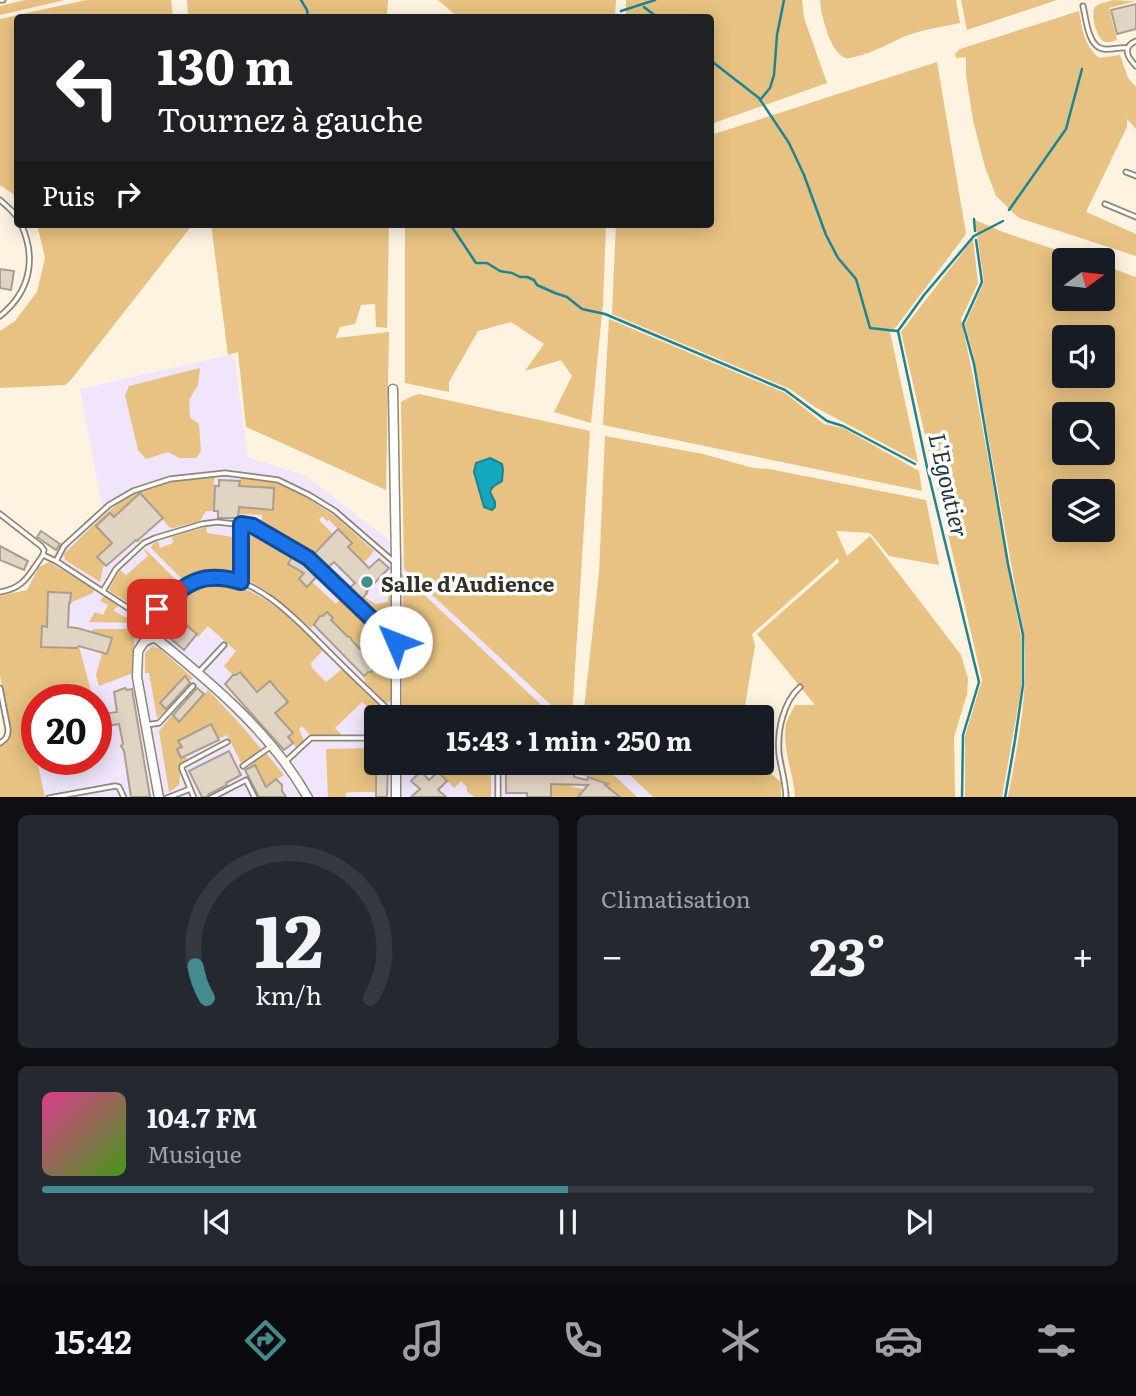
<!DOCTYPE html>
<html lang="fr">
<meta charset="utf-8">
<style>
body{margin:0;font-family:Literata,serif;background:#242831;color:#f1f3f6;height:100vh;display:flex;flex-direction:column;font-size:26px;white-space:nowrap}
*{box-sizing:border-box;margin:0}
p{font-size:23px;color:#9ea1a6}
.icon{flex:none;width:38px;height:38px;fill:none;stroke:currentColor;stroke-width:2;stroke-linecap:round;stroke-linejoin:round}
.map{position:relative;height:797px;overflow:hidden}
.sheet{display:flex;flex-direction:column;gap:18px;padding:18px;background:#0d0f14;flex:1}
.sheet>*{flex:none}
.banner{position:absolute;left:14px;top:14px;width:700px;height:214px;border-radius:7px;box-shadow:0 4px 18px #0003;background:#202124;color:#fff;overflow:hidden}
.needle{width:46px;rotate:75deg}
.controls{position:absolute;left:1052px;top:248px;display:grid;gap:14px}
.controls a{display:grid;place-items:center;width:63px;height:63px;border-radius:7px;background:#171b24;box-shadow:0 4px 18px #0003;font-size:35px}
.speed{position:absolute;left:21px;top:684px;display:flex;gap:14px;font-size:35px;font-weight:700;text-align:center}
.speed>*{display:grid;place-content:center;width:91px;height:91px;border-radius:50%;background:#171b24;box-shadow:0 4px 18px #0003;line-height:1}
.speed .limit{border:10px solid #d22;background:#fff;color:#111}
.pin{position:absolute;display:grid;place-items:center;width:60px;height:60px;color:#fff;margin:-30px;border-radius:14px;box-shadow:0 4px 10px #0006}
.me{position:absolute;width:77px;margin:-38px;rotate:314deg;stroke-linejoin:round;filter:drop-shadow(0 0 5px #0008)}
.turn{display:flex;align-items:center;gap:24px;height:147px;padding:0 28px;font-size:32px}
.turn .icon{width:91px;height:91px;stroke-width:2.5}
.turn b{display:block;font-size:49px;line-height:60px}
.then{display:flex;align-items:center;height:66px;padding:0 28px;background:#0003;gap:14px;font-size:26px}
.big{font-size:52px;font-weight:700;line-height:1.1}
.sheet .widget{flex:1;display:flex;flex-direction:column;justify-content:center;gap:10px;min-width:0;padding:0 24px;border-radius:10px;background:#242831}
.sheet .dial{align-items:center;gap:0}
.dial svg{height:182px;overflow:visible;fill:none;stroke:#363941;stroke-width:7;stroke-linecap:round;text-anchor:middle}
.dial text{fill:#f1f3f6;stroke:none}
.song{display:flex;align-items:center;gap:21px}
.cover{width:84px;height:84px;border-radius:10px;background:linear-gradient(135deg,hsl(330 70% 55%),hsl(100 70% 35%))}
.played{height:7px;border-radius:4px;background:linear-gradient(90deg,#438b8f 50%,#363941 50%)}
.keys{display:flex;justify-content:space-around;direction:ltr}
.heat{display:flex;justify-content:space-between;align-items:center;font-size:38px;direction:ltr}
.sheet .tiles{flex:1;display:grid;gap:18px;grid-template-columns:1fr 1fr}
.widget:last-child{grid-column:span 2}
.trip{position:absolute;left:364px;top:705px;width:410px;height:70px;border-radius:7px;background:#171b24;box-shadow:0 4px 18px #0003;font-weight:700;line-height:70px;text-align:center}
.tabs{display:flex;height:112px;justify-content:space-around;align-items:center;background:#090b0e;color:#9ea1a6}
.tabs .icon{width:49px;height:49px}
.tabs .on{color:#438b8f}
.tabs b{font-size:32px;color:#f1f3f6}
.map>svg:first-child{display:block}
.medical{fill:#f0e5fa;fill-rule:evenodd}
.green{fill:#e7c282;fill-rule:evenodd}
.water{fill:#14a8bf;stroke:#1e8492;stroke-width:2}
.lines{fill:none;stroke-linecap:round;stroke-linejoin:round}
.stream{stroke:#1e8492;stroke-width:2.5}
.building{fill:#e1d4c3;stroke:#aa9e8e;stroke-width:2}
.service-casing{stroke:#908676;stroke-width:7}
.minor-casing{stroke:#908676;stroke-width:11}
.service{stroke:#fff;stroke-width:3.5}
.minor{stroke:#fff;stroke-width:8}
.route-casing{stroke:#114b97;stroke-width:18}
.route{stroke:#1a73e8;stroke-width:12}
.poi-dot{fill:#438b8f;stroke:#fff;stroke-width:2.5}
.labels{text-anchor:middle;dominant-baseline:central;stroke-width:7;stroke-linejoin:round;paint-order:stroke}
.poi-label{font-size:21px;font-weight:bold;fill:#343029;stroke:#fff;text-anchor:start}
.water-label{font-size:23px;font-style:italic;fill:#1f3539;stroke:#fff}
</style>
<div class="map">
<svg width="1136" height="798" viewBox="0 0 1136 798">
<rect width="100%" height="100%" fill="#fef2e0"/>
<!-- medical -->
<path class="medical" d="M234 354 248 457 306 476 384 536 413 566 570 717 376 718V763H617L653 797H33L0 596 27 590 39 567 49 562 63 541 102 507 80 389ZM37 700H96V760H37Z"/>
<!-- green -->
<g class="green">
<path d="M25 0H65L0 15V6Z"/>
<path d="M86 0H171L173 17 18 18 17 197 0 185V19Z"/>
<path d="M187 0H388L387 17H188Z"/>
<path d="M438 0H616L615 17H458Z"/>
<path d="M626 0H802L804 18 827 83 711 124 710 18 626 17Z"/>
<path d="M820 0H956L960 23C946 26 932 28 918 32 898 37 882 49 862 55 857 56 851 59 846 58 830 54 821 14 820 0Z"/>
<path d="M961 0H1057L967 30Z"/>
<path d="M1113 0 1136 1 1109 8 1117 40C1113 41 1109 43 1105 42 1097 40 1089 12 1096 6 1100 3 1108 2 1113 0Z"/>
<path d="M1079 11C1083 31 1083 43 1099 58L1120 55 1128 78 1136 87V129L1127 119V127L1086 212 1136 234V256L1019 218 996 196 985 167 973 120 966 75V57L956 58 955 54 960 49Z"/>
<path d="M937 62 966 234 896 327 890 332 918 462 815 407 790 389 612 314 616 224H710L711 135Z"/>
<path d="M975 220 1003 232 1089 261H1064V299H1102L1103 265 1136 277V797H1008C1018 744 1029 690 1024 635L974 358 965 325 984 282ZM1064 338H1102V376H1064ZM1064 415H1102V453H1064ZM1064 492H1102V530H1064Z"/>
<path d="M37 224H193L70 381 65 385 0 388V331L15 321 37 292 45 258Z"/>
<path d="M211 224H389L387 328 376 327 375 304 361 305 355 324 340 327 336 338 389 332 386 490 246 427 238 352 228 355Z"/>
<path d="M405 224H606L603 304 591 423 554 412 572 376 561 360 525 371 544 344 511 322 478 331 449 382V392L405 383Z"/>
<path d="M973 239 978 283 961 319 971 366 1021 636V690L1002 797H965V736L982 680 901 332Z"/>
<path d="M609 319 785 393 824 424 843 428 919 471 922 491 603 425Z"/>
<path d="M200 368 198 385 189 400 190 418 199 424 201 451 196 458H179L168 452 146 459 138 450 125 395 129 386Z"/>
<path d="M419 394 590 431 572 717H564L404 569 401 402 410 397Z"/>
<path d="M605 436 703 454 753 468 769 469 926 500 939 565 889 556 870 533 836 531 847 556 870 536 961 655 968 679 967 694 954 737 955 797H795C794 773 782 750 786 725 787 719 792 711 795 705H815L757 634 839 562 838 558 752 634 755 646 743 717 583 718 599 573Z"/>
<path d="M214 477V511H206L200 521 173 528 169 527 140 493 114 517 110 513 96 526 114 546H109L97 557 104 564 100 582 65 560 64 554C85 534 112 503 139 491 162 482 190 479 214 477Z"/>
<path d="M241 478 276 483 307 498 336 517 374 551 364 563 348 547 352 543 329 520 327 521 322 516 319 520 333 534 312 554V556L308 555 261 526 262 515 239 514V507L273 509 274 488 239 486Z"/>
<path d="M206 527 207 533 238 538 237 571 233 575H207L183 580 151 548 153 544 158 541 160 548 173 543 172 537Z"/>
<path d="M246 533 279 551 284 550 310 567 299 579 307 587 312 582 336 604 344 595 392 645 394 659 392 662 387 663 375 652 369 658 352 641 350 637H348L331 620 333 618 327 612 322 616H320L318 621 311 628 264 589 248 580 245 576 244 536Z"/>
<path d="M145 549 177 581V586L149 613H145L111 592 109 589 120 570 126 575 148 556 144 550Z"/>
<path d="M49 562 94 589 93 593 70 603V593L48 592 47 627H42L41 646 77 648 79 647 91 691 89 695 75 700H37V716L34 723 37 760 45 797H0V746C8 740 10 738 10 728L0 676V596L27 590 39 567Z"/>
<path d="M401 573 554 717H501V714H487V718L479 717V716L402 717 403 590 401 587Z"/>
<path d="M213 584C220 584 228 584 235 586 270 595 298 626 323 650L311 663 312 668 326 682 342 669 390 717H379L362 702 335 728 341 734 339 736 310 735 302 726 299 729 304 741 296 747 288 737 293 733 272 709 281 708 288 702 280 690 270 681 263 687 260 695 240 672 235 675H233L224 666 236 651 208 626 198 637 167 610C184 592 188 588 213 584Z"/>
<path d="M105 595 120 605 113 610 126 618 133 614 138 618 136 623 89 622 95 612 103 615 108 605 100 601Z"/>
<path d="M393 595V627L386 629 359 603 364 597 376 604 388 602V596Z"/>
<path d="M93 629H135L133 673 99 686 96 675 102 653 107 654 112 638 91 632Z"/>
<path d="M152 647 162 649 161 650 193 678 190 681 184 676 160 703 167 710 157 718 149 673H145V653Z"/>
<path d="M381 662 393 673 392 700 389 702H385L365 682 364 676 369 671 371 672 378 663Z"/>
<path d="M208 690 241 725 262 750 241 763 227 735 218 739 211 725 179 740 182 747 177 750 181 758 186 756 187 759 181 765 179 785 169 792 159 731 172 715 180 721Z"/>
<path d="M376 748V792H353L346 793V797H328L326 749Z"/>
<path d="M266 753 284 775 268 785 278 797H267L263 789 266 787 255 765 246 773C250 763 258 759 266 753Z"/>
<path d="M557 763H601L637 797H619L602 783 588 777 574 774 547 773 546 768H557Z"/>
<path d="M617 763H758L781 782V797H653Z"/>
<path d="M430 766H491V797H475L467 792V787L461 781 454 788 438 772 433 776 430 771Z"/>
<path d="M551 784H571V787L584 789 578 797 551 798Z"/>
</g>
<!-- water -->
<path class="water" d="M490 458 502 464 503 470 502 481C497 485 492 485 490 492L495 502V507L492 510 484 507 474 472 476 463Z"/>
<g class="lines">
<!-- stream -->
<g class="stream">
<path d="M301 0 307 10 308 18"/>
<path d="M644 7 658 18"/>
<path d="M621 11 655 0"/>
<path d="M710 60 759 98 789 143 804 175 826 235 838 258 856 279 870 328 897 331"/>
<path d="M760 100 770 88 774 75 777 35 784 0"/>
<path d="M1009 210 1066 129 1082 69"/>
<path d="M974 219 975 231"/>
<path d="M450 224 476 263H487L500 271 512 273 520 277H527L534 280 537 285 555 293 567 297 582 309 605 314 785 390 827 421 843 426 915 464"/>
<path d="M976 240 982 282 963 324 974 364 1008 564 1023 635V685L1015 740 1005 798"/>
<path d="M962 798 963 735 979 682 928 472 898 331 924 295 974 236 1003 221"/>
</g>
</g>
<!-- building -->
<g class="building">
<path d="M1136 4V29L1117 34 1111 10Z"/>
<path d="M0 269 14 271 11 290 0 288Z"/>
<path d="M219 480 240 481 239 486 274 488 273 510 239 507 238 518H218V511H214L215 486H219Z"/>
<path d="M140 493 163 518 137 541 136 540 106 566 97 557 112 543 96 526 110 513 114 517Z"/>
<path d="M338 529 352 543 348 547 369 568 379 559 389 568 366 592 367 593 360 601 348 589 355 583 334 562 326 569 312 556Z"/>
<path d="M41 531 60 544 56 550 37 537Z"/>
<path d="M0 546 28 561 24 570 0 560Z"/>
<path d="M292 557 312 568 319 574 307 587 299 579 304 573 288 564Z"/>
<path d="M48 592 71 593 70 603H69L68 627 77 628 112 638 107 654 79 646 77 648 41 647 42 626 47 627Z"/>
<path d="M167 610 197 634 184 650 155 625Z"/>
<path d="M327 612 333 618 331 620 348 637H350L353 642 369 658 371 656 378 663 371 672H368L364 676 314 625 320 616H323Z"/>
<path d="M240 672 257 692 270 681 288 702 275 713 293 733 288 737 293 743 284 750 225 684 233 675H236Z"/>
<path d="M185 676 190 683 166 709 160 703Z"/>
<path d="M125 688 127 690 132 689 150 797H131L124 751 121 746 123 744 119 724 98 728 96 715 117 712 114 692Z"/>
<path d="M197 688 204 694 179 722 173 715Z"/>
<path d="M211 724 219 740 181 758 177 749 182 747 178 741Z"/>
<path d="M229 751 241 775 226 783 227 785 209 794 207 797H202L189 771Z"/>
<path d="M376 763H388L387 797H376Z"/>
<path d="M255 765 266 787 276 779 282 785V791L286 797H259L245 770Z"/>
<path d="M421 771 429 780 438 772 447 781 438 790 446 797H411L420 789 411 781Z"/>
<path d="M506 773 574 774V777L587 780 588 777 608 784 605 785 620 797H578L588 785 551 784V797H527V793H506Z"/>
</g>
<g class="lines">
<defs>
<g id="service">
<path d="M0 0H3"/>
<path d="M1083 6C1086 18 1088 48 1104 49 1112 50 1119 47 1127 48"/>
<path d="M1136 41C1122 47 1127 57 1136 66"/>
<path d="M1126 172 1136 176"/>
<path d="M0 200 11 210 18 218"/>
<path d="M1105 204 1136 217"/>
<path d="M0 316C30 292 37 259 21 224"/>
<path d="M0 514 41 546 44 550 43 555"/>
<path d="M241 524V582"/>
<path d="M43 555 56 561 148 621"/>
<path d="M56 561 64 546 109 505 133 491 170 479 225 473 278 480 309 495 335 511 394 562"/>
<path d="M103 591 116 569 144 543 155 538 202 524 217 522 253 526 308 558 393 640"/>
<path d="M0 592C25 588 29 574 43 555"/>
<path d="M149 638 148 621C164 601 186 579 213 577 260 575 305 629 336 659 355 678 374 696 394 715"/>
<path d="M199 672 224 645"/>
<path d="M0 688 8 729C8 737 6 739 0 743"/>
<path d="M498 714V718"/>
<path d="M146 725 159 723 193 686"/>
<path d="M285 762 311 738H376"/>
<path d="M498 764 556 765"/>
<path d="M398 765 427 763"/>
<path d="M243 766 270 747"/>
<path d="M49 798 115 786 119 787 124 798"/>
<path d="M167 798 190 789"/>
<path d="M194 798 182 769V766L227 742"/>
<path d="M211 798 246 780 255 798"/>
<path d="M498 798V763"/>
<path d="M786 798C786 783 781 768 779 754 777 731 783 702 800 687"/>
</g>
<g id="minor">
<path d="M393 389 396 562V718"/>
<path d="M396 763V798"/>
<path d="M159 798 137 677 138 651 144 642 152 638 157 639C213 684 273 735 308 798"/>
</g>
</defs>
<!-- service casing -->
<use href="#service" class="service-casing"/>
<!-- minor casing -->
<use href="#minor" class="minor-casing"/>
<!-- service -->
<use href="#service" class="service"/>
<!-- minor -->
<use href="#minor" class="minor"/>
</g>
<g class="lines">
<defs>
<path id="route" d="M157 609C187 584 200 570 241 582V524L253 526 308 558 396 642"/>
</defs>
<!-- route casing -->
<use href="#route" class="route-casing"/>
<!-- route -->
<use href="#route" class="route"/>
</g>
<!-- markers -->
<circle class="poi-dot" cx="367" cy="582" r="7"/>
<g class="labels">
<!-- poi labels -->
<g class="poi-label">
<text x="381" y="582">Salle d'Audience</text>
</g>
<!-- water labels -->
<g class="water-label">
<text transform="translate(950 485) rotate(77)">L'Egoutier</text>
</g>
</g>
</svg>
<div class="controls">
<a><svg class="needle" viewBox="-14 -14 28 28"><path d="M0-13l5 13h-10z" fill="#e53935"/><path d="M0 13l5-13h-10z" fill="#9ea1a6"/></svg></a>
<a><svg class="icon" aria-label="sound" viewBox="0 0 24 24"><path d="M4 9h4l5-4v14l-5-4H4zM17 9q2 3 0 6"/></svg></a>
<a><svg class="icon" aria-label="search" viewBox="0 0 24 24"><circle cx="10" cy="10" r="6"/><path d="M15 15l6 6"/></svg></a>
<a><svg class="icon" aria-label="layers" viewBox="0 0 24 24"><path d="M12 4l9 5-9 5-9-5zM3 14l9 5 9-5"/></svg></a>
</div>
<div class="speed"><div class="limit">20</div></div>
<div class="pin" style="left:157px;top:609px;background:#d93025"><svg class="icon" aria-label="arrive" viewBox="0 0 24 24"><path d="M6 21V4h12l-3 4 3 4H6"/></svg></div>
<svg class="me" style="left:396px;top:642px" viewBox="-20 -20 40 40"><circle r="19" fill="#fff"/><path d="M0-13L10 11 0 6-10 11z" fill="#1a73e8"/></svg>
<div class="trip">15:43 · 1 min · 250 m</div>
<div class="banner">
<div class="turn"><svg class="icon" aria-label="left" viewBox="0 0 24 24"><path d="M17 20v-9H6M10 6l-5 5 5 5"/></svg><div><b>130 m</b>Tournez à gauche</div></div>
<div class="then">Puis<svg class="icon" aria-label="right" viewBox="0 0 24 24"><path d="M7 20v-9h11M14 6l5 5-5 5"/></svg></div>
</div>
</div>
<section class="sheet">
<div class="tiles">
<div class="widget dial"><svg viewBox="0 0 100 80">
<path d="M14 69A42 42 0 1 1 86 69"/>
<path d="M14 69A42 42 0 0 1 9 55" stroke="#438b8f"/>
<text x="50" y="56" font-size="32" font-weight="700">12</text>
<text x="50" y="72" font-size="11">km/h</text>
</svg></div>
<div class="widget"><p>Climatisation</p>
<div class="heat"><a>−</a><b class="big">23°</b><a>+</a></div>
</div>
<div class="widget">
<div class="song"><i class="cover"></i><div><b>104.7 FM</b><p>Musique</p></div></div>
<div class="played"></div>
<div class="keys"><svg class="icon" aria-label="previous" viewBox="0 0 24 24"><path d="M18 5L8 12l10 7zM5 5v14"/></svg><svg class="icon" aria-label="pause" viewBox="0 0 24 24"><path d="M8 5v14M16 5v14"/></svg><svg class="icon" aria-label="next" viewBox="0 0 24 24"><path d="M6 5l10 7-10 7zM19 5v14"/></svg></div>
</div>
</div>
</section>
<nav class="tabs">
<b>15:42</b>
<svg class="icon on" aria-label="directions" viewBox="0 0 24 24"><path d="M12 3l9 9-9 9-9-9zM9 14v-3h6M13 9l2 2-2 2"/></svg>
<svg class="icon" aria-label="music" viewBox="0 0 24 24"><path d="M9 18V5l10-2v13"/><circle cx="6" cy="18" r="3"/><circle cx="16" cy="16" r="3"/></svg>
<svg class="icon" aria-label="phone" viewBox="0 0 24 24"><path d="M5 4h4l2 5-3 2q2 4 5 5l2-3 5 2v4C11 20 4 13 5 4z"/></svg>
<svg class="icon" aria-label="climate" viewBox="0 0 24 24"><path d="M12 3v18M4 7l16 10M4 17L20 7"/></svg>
<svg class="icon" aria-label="car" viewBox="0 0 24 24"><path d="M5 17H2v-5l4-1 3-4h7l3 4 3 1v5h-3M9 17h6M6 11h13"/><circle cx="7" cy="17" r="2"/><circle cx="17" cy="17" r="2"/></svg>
<svg class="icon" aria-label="filters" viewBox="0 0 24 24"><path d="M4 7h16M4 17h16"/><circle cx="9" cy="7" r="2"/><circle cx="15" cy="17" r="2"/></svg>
</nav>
